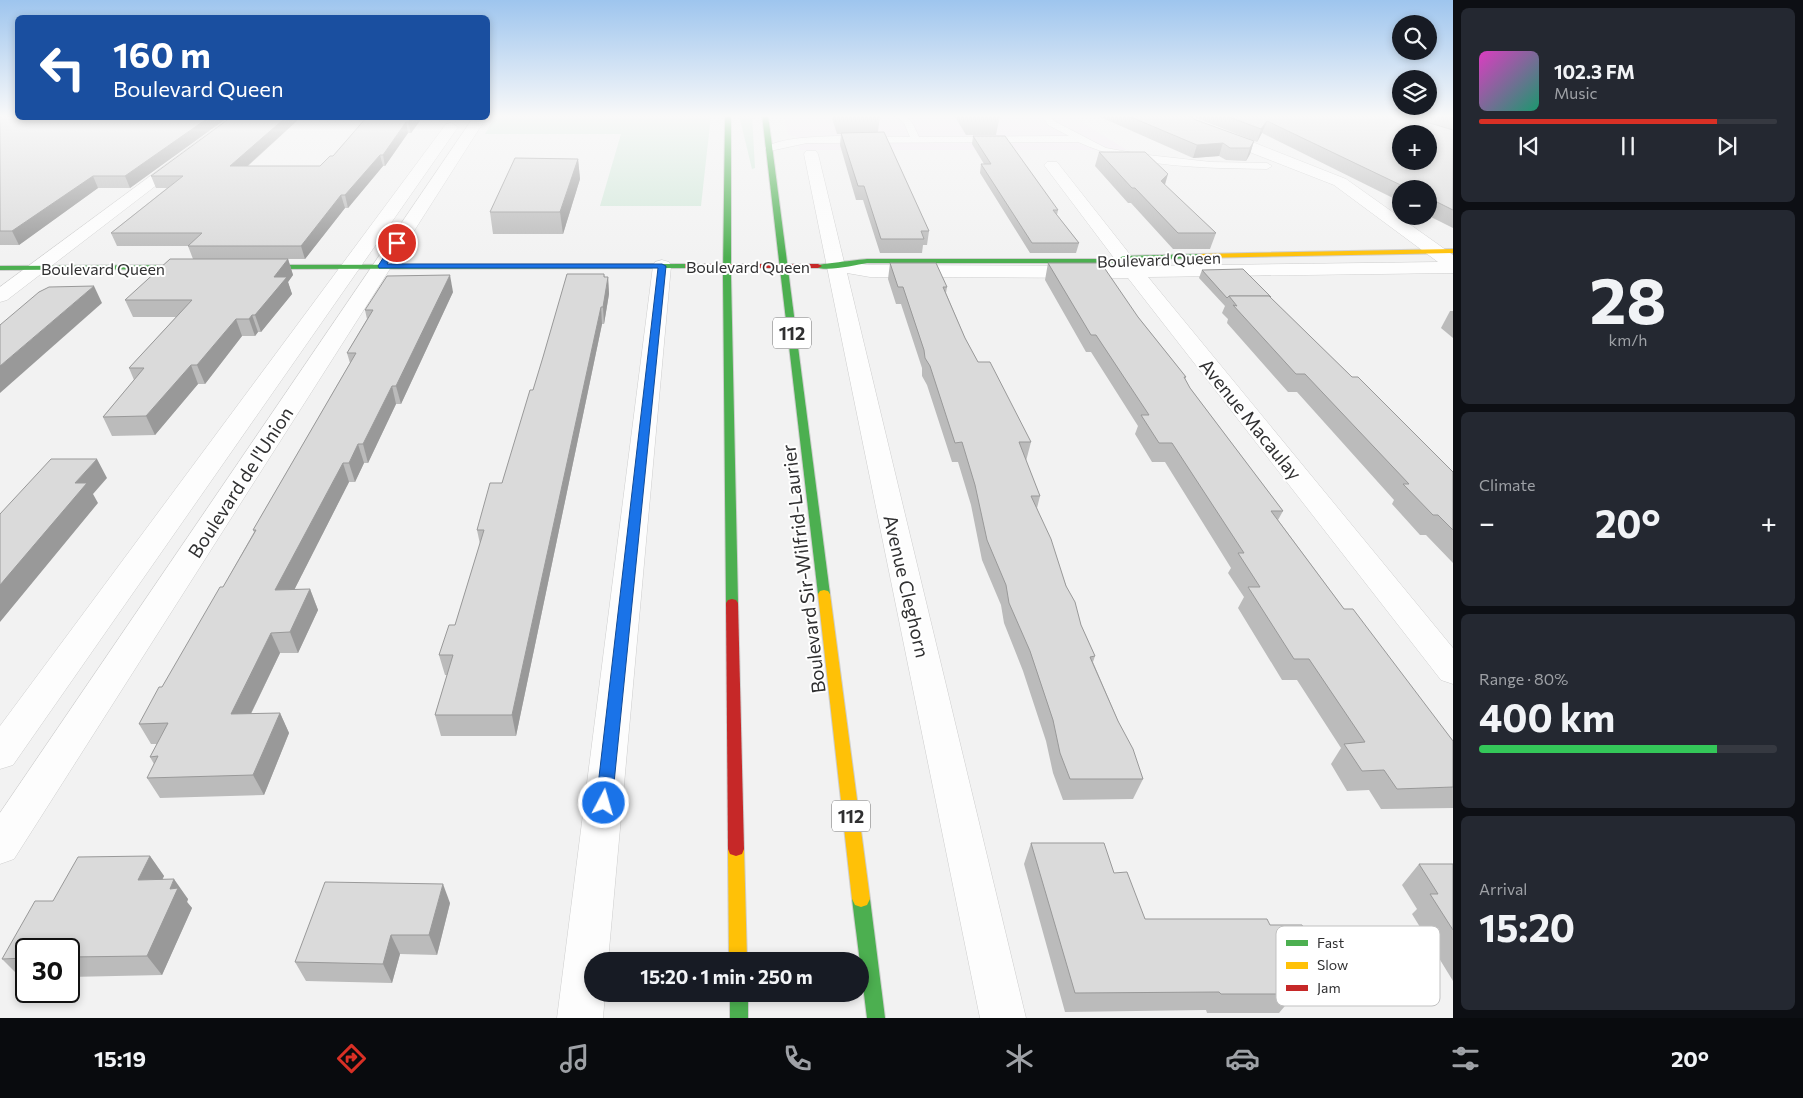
<!DOCTYPE html>
<meta charset="utf-8">
<style>
body{margin:0;font-family:Commissioner,sans-serif;background:#242831;color:#f1f3f6;height:100vh;display:flex;flex-direction:column;font-size:19px;white-space:nowrap}
*{box-sizing:border-box;margin:0}
p{font-size:16px;color:#9ea1a6}
.icon{flex:none;width:28px;height:28px;fill:none;stroke:currentColor;stroke-width:2;stroke-linecap:round;stroke-linejoin:round}
.map{position:relative;flex:1;overflow:hidden}
.drawer{display:flex;flex-direction:column;gap:8px;padding:8px;background:#0d0f14;width:350px}
.drawer>*{flex:none}
.guide{position:absolute;left:15px;top:15px;width:475px;height:105px;border-radius:8px;box-shadow:0 2px 8px #0003;background:#1a4fa0;color:#fff;overflow:hidden}
.tools{position:absolute;left:1392px;top:15px;display:grid;gap:10px}
.tools a{display:grid;place-items:center;width:45px;height:45px;border-radius:50%;background:#171b24;box-shadow:0 2px 8px #0003;font-size:25px}
.speed{position:absolute;left:15px;top:938px;display:flex;gap:10px;font-size:25px;font-weight:700;text-align:center}
.speed>*{display:grid;place-content:center;width:65px;height:65px;border-radius:50%;background:#171b24;box-shadow:0 2px 8px #0003;line-height:1}
.speed .limit{border:2px solid #111;border-radius:8px;background:#fff;color:#111}
.pin{position:absolute;display:grid;place-items:center;width:42px;height:42px;color:#fff;margin:-21px;border:2px solid #fff;border-radius:50%;box-shadow:0 1px 5px #0007}
.me{position:absolute;width:55px;margin:-28px;rotate:6deg;stroke-linejoin:round;filter:drop-shadow(0 0 4px #0008)}
.turn{display:flex;align-items:center;gap:18px;height:105px;padding:0 15px;font-size:22px}
.turn .icon{width:65px;height:65px;stroke-width:2.5}
.turn b{display:block;font-size:35px;line-height:42px}
.big{font-size:38px;font-weight:700;line-height:1.1}
.drawer .tile{flex:1;display:flex;flex-direction:column;justify-content:center;gap:8px;min-width:0;padding:0 18px;border-radius:8px;background:#242831}
.drawer .dial{align-items:center;gap:0}
.dial b{font-size:65px;line-height:1}
.song{display:flex;align-items:center;gap:15px}
.cover{width:60px;height:60px;border-radius:8px;background:linear-gradient(135deg,hsl(310 70% 55%),hsl(160 70% 35%))}
.played{height:5px;border-radius:2px;background:linear-gradient(90deg,#d93025 80%,#363941 80%)}
.keys{display:flex;justify-content:space-around;direction:ltr}
.heat{display:flex;justify-content:space-between;align-items:center;font-size:28px;direction:ltr}
.charge{height:8px;border-radius:4px;background:linear-gradient(90deg,#34c759 80%,#363941 0)}
.trip{position:absolute;left:584px;top:952px;width:285px;height:50px;border-radius:25px;background:#171b24;box-shadow:0 2px 8px #0003;font-weight:700;line-height:50px;text-align:center}
.tab-bar{display:flex;height:80px;justify-content:space-around;align-items:center;background:#090b0e;color:#9ea1a6}
.tab-bar .icon{width:35px;height:35px}
.tab-bar .selected{color:#d93025}
.tab-bar b{font-size:22px;color:#f1f3f6}
main{display:flex;flex:1;min-height:0}
.map>svg:first-child{display:block}
.commercial{fill:#f2e9f3}
.green{fill:#d2e8da}
.lines{fill:none;stroke-linecap:round;stroke-linejoin:round}
.lane-casing{stroke:#cecece;stroke-width:1}
.street-casing{stroke:#cecece;stroke-width:1}
.fast-casing{stroke:#cecece;stroke-width:2}
.slow-casing{stroke:#cecece;stroke-width:2}
.jam-casing{stroke:#cecece;stroke-width:2}
.lane{fill:#fdfdfd;fill-rule:evenodd}
.street{fill:#fdfdfd;fill-rule:evenodd}
.fast{fill:#4caf50;fill-rule:evenodd}
.slow{fill:#ffc107;fill-rule:evenodd}
.jam{fill:#c62828;fill-rule:evenodd}
.wall{fill:#bbb}
.shaded-wall{fill:#999}
.building{fill:#dadada;stroke:#999;fill-rule:evenodd}
.route{fill:#1a73e8;stroke:#114b97}
.labels{text-anchor:middle;dominant-baseline:central;stroke-width:4;stroke-linejoin:round;paint-order:stroke}
.far-street-label{font-size:16px;fill:#303031;stroke:#fff}
.shield{fill:#fff;stroke:#6e6e6f;stroke-width:1}
.shield-label{font-size:18px;font-weight:bold;fill:#303031}
.street-label{font-size:19px;fill:#303031;stroke:#fff}
.key{fill:#fff;stroke:#c1c1c1;stroke-width:1}
.key-label{font-size:14px;fill:#303031}
</style>
<main>
<div class="map">
<svg width="1453" height="1018" viewBox="0 0 1453 1018">
<rect width="100%" height="100%" fill="#f2f2f2"/>
<!-- commercial -->
<path class="commercial" d="M784 115H1070L1127 150H800L796 136 788 135Z"/>
<!-- green -->
<g class="green">
<path d="M496 115H711L701 206H600L621 134H485Z"/>
<path d="M739 115H752L755 168 752 169Z"/>
</g>
<g class="lines">
<defs>
<path id="lane" d="M894 115C911 115 912 122 919 137L1069 136 1048 125 1042 115H1050L1054 121 1106 148 1139 154 1211 162 1267 163 1272 166 1267 169C1207 168 1134 168 1078 142L807 143 770 151 765 148C786 131 881 137 910 137L904 123Z"/>
<g id="street">
<path d="M1166 115H1184L1346 179 1453 255V273L1148 277 1453 648V684L1441 680 1128 278 870 277 847 273 1026 1018H980L804 154 806 151H816L818 154 844 262 870 265 1120 266 1044 165 1047 162H1057L1139 266 1438 262 1334 185 1193 130Z"/>
<path d="M229 118H244L7 300 0 302V287Z"/>
<path d="M473 118H486L14 859 0 864V813Z"/>
<path d="M451 123 458 127 13 765 0 769V726L446 124Z"/>
<path d="M662 260 669 262 671 266 608 961H592V994H605L603 1018H557L653 266 655 262Z"/>
</g>
<g id="fast">
<path d="M725 115H731V276L738 603 736 606H728L726 603 723 276Z"/>
<path d="M762 115H768L830 594 828 597H820L818 594Z"/>
<path d="M1200 254 1204 256 1203 258 1125 260 1116 263H867C854 265 825 273 814 266 818 264 858 260 867 259H1115L1124 256Z"/>
<path d="M688 264H691V268L254 269 250 267 254 265Z"/>
<path d="M201 265 202 267 198 269 0 270V266Z"/>
<path d="M861 891 867 893 870 899 885 1018H867L852 899 855 893Z"/>
<rect x="730" y="994" width="18" height="24"/>
</g>
<g id="slow">
<path d="M1453 249V253L1200 258 1196 256 1200 254Z"/>
<path d="M824 590 828 591 830 594 870 899 867 905 861 907 855 905 852 899 818 594 820 591Z"/>
<path d="M736 842 742 844 744 849 747 961H729L728 849 730 844Z"/>
</g>
<g id="jam">
<path d="M685 264H818L822 266 818 268H685Z"/>
<path d="M732 599 736 600 738 603 744 849 742 854 736 856 730 854 728 849 726 603 728 600Z"/>
</g>
</defs>
<!-- lane casing -->
<use href="#lane" class="lane-casing"/>
<!-- street casing -->
<use href="#street" class="street-casing"/>
<!-- fast casing -->
<use href="#fast" class="fast-casing"/>
<!-- slow casing -->
<use href="#slow" class="slow-casing"/>
<!-- jam casing -->
<use href="#jam" class="jam-casing"/>
<!-- lane -->
<use href="#lane" class="lane"/>
<!-- street -->
<use href="#street" class="street"/>
<!-- fast -->
<use href="#fast" class="fast"/>
<!-- slow -->
<use href="#slow" class="slow"/>
<!-- jam -->
<use href="#jam" class="jam"/>
</g>
<!-- wall -->
<g class="wall">
<path d="M0 115 227 118 130 188H98L19 245H0Z"/>
<path d="M831 115H880L878 132 929 231 927 245H923L922 253H880L863 200H856L840 145 841 134H837Z"/>
<path d="M954 115H1000L996 135H966Z"/>
<path d="M1096 115H1188L1196 120 1254 141 1250 154 1246 161 1226 160 1219 156 1193 158Z"/>
<path d="M1189 115H1453V228L1429 216V189H1401V202L1262 133 1257 142Z"/>
<path d="M230 118H300L248 166H320L333 156 366 118H422L411 133H408L385 166H383L348 208H345L305 259H288L293 275 288 282 292 294 261 332H258L255 336H242L205 384H198L155 435 112 436 103 417 134 380 129 368 176 317H133L125 300 193 259 188 246H117L111 233 167 188H156L151 176Z"/>
<path d="M973 136 1058 210 1057 215 1079 243 1076 253H1030L980 173 981 164H984L972 144Z"/>
<path d="M1099 152 1165 185 1216 233 1210 249H1173L1131 203H1128L1095 166Z"/>
<path d="M578 159 580 179 563 234H493L490 212Z"/>
<path d="M890 263 947 287 946 293 965 338 978 362 1031 442 1026 461 1040 496 1037 508 1081 625 1095 656 1093 662 1143 779 1133 799 1063 800 1053 773 1046 741 1023 671 1004 623 1001 605 982 560 971 505 958 462H952L927 385 922 376V368L901 304H896L888 279Z"/>
<path d="M1048 263 1138 317 1186 377 1185 379 1190 388 1283 511 1278 520 1344 609 1453 741V808L1381 809 1369 790 1347 791 1331 764 1341 748 1297 680H1282L1238 608 1244 597 1228 573 1231 568 1165 462H1152L1135 434 1138 426 1091 352H1086L1045 280Z"/>
<path d="M1202 270 1271 297V298L1352 377 1453 472V563L1426 535H1420L1392 504 1394 500 1297 392H1288L1227 323 1228 319 1222 313 1225 306 1199 278Z"/>
<path d="M604 274V277H608L609 294 604 324H602L516 736H441L435 715 447 675H445L439 655 455 625 480 544 477 530 502 483 533 390Z"/>
<path d="M453 292 401 404H396L368 463H364L355 482H349L294 590 310 589 318 610 298 653H280L251 714 280 713 289 733 264 795 160 798 147 778 154 764 150 757 157 744H151L139 724 162 687 223 587 254 532 253 530 350 363 347 353 367 319 365 310Z"/>
<path d="M1450 311H1453V338L1441 328Z"/>
<path d="M1031 843 1114 873 1145 919 1270 925 1325 971 1308 990H1294L1295 994 1279 1013H1207L1206 1010 1065 1012 1024 864Z"/>
<path d="M150 856 164 876 162 879 188 899 187 902 192 908 162 975 69 977V949H26V978H21L2 959 53 901Z"/>
<path d="M1419 864H1453V981L1412 914 1417 909 1402 885Z"/>
<path d="M450 903 437 955 400 954 392 983 306 981 295 962Z"/>
</g>
<!-- shaded-wall -->
<g class="shaded-wall">
<path d="M208 118H227L130 188 125 176Z"/>
<path d="M285 118H300L234 178 230 166Z"/>
<path d="M412 118H422L411 133 408 122Z"/>
<path d="M1267 121 1262 133 1257 142 1261 129Z"/>
<path d="M406 122 408 133 385 166 383 155Z"/>
<path d="M1254 141 1250 154 1246 161 1250 148Z"/>
<path d="M1223 143 1219 156 1193 158 1197 145Z"/>
<path d="M380 155 383 166 348 208 345 195Z"/>
<path d="M578 159 580 179 563 234 560 212Z"/>
<path d="M1168 174 1164 188 1161 181Z"/>
<path d="M93 176 98 188 19 245 12 231Z"/>
<path d="M341 195 345 208 305 259 301 246Z"/>
<path d="M288 259 293 275 288 282 292 294 261 332 255 315 274 277Z"/>
<path d="M604 274 606 290 608 277 609 294 604 324 603 307Z"/>
<path d="M450 275 453 292 401 404 396 386Z"/>
<path d="M94 286 102 303 0 393V366Z"/>
<path d="M601 307 602 324 516 736 512 715Z"/>
<path d="M252 315 258 332 255 336 249 319Z"/>
<path d="M236 319 242 336 205 384 197 365Z"/>
<path d="M191 365 198 384 155 435 146 416Z"/>
<path d="M392 386 396 404 368 463 363 444Z"/>
<path d="M358 444 364 463 355 482 349 463Z"/>
<path d="M97 459 107 478 93 494 98 503 0 622V585L75 483Z"/>
<path d="M343 463 349 482 284 610 275 590Z"/>
<path d="M310 589 318 610 298 653 290 632Z"/>
<path d="M271 633 280 653 241 734 231 714Z"/>
<path d="M280 713 289 733 264 795 253 775Z"/>
<path d="M150 856 164 876 153 900 138 880Z"/>
<path d="M174 879 188 899 187 902 192 908 162 975 147 956 170 889Z"/>
<path d="M443 884 450 903 437 955 429 935Z"/>
<path d="M391 935 400 954 392 983 383 964Z"/>
</g>
<!-- building -->
<g class="building">
<path d="M0 115H18V118H208L125 176H93L12 231H0Z"/>
<path d="M1126 115H1188L1196 120 1254 141 1250 148H1230L1223 143 1197 145Z"/>
<path d="M1224 115H1403L1453 130V210L1429 198V189H1409L1267 121 1261 129ZM1401 134H1429V161H1401Z"/>
<path d="M1443 115H1453V118Z"/>
<path d="M230 118H285L230 166H320L330 156H333L366 118H412L408 122H406L383 155H380L345 195H341L301 246H188L202 233H111L183 176H151Z"/>
<path d="M884 132 929 231H921L924 239H881L864 186H858L841 133Z"/>
<path d="M973 136H1005L1058 210H1053L1079 243H1032L981 164H991Z"/>
<path d="M1099 152H1145L1168 174 1161 181 1216 233H1178L1135 188H1132Z"/>
<path d="M515 158 578 159 560 212H490Z"/>
<path d="M170 259H288L274 277H287L255 315H252L249 319H236L197 365H191L146 416 103 417 144 368H129L192 300H125Z"/>
<path d="M890 263H936L947 287H943L965 338 978 362H990L1031 442H1019L1040 496H1031L1051 539 1066 586 1075 602 1081 625 1095 656 1090 657 1118 721 1133 749 1143 779H1070L1060 753 1053 720 1030 651 1009 603 1006 585 987 540 975 485 962 442 955 443 930 366 925 358 924 350 903 287H898Z"/>
<path d="M1048 263H1101L1138 317 1186 377H1184L1190 388 1283 511H1271L1344 609H1353L1453 741V787L1397 789 1384 770 1362 771 1344 744 1365 742 1309 659H1294L1248 587H1260L1238 553H1244L1172 443H1159L1141 415H1149L1096 335H1091Z"/>
<path d="M1243 269 1271 297 1269 296H1229L1227 298 1202 270Z"/>
<path d="M567 274H604V277H608L603 307H601L512 715H435L453 655H439L449 625H455L484 530H477L490 483H502L530 390H533L543 357Z"/>
<path d="M450 275 396 386H392L363 444H358L349 463H343L275 590 310 589 290 632 271 633 231 714 280 713 253 775 147 778 158 756 150 757 168 723 139 724 159 687H162L220 587H223L256 530H253L356 353H347L373 310H365L387 276Z"/>
<path d="M94 286 0 366V325L39 292 49 287Z"/>
<path d="M1229 296H1269L1352 377H1358L1453 472V530L1438 515H1433L1403 484H1409L1305 374H1296L1233 305 1237 306Z"/>
<path d="M51 459H97L75 483H87L0 585V514Z"/>
<path d="M1031 843H1104L1114 873 1127 872 1145 919H1267L1270 925H1302L1325 971H1286L1295 994H1221L1219 992 1075 993Z"/>
<path d="M150 856 138 880 174 879 170 889 178 888 147 956 69 957V949H26V958L2 959 35 901H53L78 857Z"/>
<path d="M1419 864H1453V930L1430 894H1438Z"/>
<path d="M325 882 443 884 429 935H391L383 964 295 962Z"/>
</g>
<!-- sky -->
<linearGradient id="sky" x2="0" y2="1"><stop stop-color="#9ec5ee"/><stop offset="0.45" stop-color="#f9f9f9"/><stop offset="1" stop-color="#f9f9f9" stop-opacity="0"/></linearGradient>
<rect width="1453" height="258" fill="url(#sky)"/>
<!-- route -->
<path class="route" d="M394 241 400 243 387 264H662L666 266 612 803 609 808 604 810 598 808 596 803 658 268H379L378 266Z"/>
<g class="labels">
<!-- far-street labels -->
<g class="far-street-label">
<text transform="translate(1159 259) rotate(-2)">Boulevard Queen</text>
<text x="748" y="266">Boulevard Queen</text>
<text x="103" y="268">Boulevard Queen</text>
</g>
<!-- shield labels -->
<g class="shield">
<rect x="773" y="317.5" width="38" height="31" rx="4"/>
<rect x="832" y="800.5" width="38" height="31" rx="4"/>
</g>
<g class="shield-label">
<text x="792" y="333">112</text>
<text x="851" y="816">112</text>
</g>
<!-- street labels -->
<g class="street-label">
<text transform="translate(1251 419) rotate(51)">Avenue Macaulay</text>
<text transform="translate(240 482) rotate(-57)">Boulevard de l'Union</text>
<text transform="translate(803 569) rotate(-97)">Boulevard Sir-Wilfrid-Laurier</text>
<text transform="translate(907 586) rotate(77)">Avenue Cleghorn</text>
</g>
</g>
<!-- legend -->
<rect x="1276" y="926" width="164" height="80" rx="8" class="key"/>
<rect x="1286" y="940" width="22" height="6" fill="#4caf50"/>
<rect x="1286" y="962" width="22" height="7" fill="#ffc107"/>
<rect x="1286" y="985" width="22" height="6" fill="#c62828"/>
<g class="key-label">
<text x="1317" y="948">Fast</text>
<text x="1317" y="970">Slow</text>
<text x="1317" y="993">Jam</text>
</g>
</svg>
<div class="tools">
<a><svg class="icon" aria-label="search" viewBox="0 0 24 24"><circle cx="10" cy="10" r="6"/><path d="M15 15l6 6"/></svg></a>
<a><svg class="icon" aria-label="layers" viewBox="0 0 24 24"><path d="M12 4l9 5-9 5-9-5zM3 14l9 5 9-5"/></svg></a>
<a>+</a>
<a>−</a>
</div>
<div class="speed"><div class="limit">30</div></div>
<div class="pin" style="left:397px;top:243px;background:#d93025"><svg class="icon" aria-label="arrive" viewBox="0 0 24 24"><path d="M6 21V4h12l-3 4 3 4H6"/></svg></div>
<svg class="me" style="left:604px;top:803px" viewBox="-20 -20 40 40"><circle r="17" fill="#1a73e8" stroke="#fff" stroke-width="3"/><path d="M0-11L8 9 0 5-8 9z" fill="#fff"/></svg>
<div class="trip">15:20 · 1 min · 250 m</div>
<div class="guide">
<div class="turn"><svg class="icon" aria-label="left" viewBox="0 0 24 24"><path d="M17 20v-9H6M10 6l-5 5 5 5"/></svg><div><b>160 m</b>Boulevard Queen</div></div>
</div>
</div>
<section class="drawer">
<div class="tile">
<div class="song"><i class="cover"></i><div><b>102.3 FM</b><p>Music</p></div></div>
<div class="played"></div>
<div class="keys"><svg class="icon" aria-label="previous" viewBox="0 0 24 24"><path d="M18 5L8 12l10 7zM5 5v14"/></svg><svg class="icon" aria-label="pause" viewBox="0 0 24 24"><path d="M8 5v14M16 5v14"/></svg><svg class="icon" aria-label="next" viewBox="0 0 24 24"><path d="M6 5l10 7-10 7zM19 5v14"/></svg></div>
</div>
<div class="tile dial"><b>28</b><p>km/h</p></div>
<div class="tile"><p>Climate</p>
<div class="heat"><a>−</a><b class="big">20°</b><a>+</a></div>
</div>
<div class="tile"><p>Range · 80%</p><b class="big">400 km</b><div class="charge"></div></div>
<div class="tile"><p>Arrival</p><b class="big">15:20</b></div>
</section>
</main>
<nav class="tab-bar">
<b>15:19</b>
<svg class="icon selected" aria-label="directions" viewBox="0 0 24 24"><path d="M12 3l9 9-9 9-9-9zM9 14v-3h6M13 9l2 2-2 2"/></svg>
<svg class="icon" aria-label="music" viewBox="0 0 24 24"><path d="M9 18V5l10-2v13"/><circle cx="6" cy="18" r="3"/><circle cx="16" cy="16" r="3"/></svg>
<svg class="icon" aria-label="phone" viewBox="0 0 24 24"><path d="M5 4h4l2 5-3 2q2 4 5 5l2-3 5 2v4C11 20 4 13 5 4z"/></svg>
<svg class="icon" aria-label="climate" viewBox="0 0 24 24"><path d="M12 3v18M4 7l16 10M4 17L20 7"/></svg>
<svg class="icon" aria-label="car" viewBox="0 0 24 24"><path d="M5 17H2v-5l4-1 3-4h7l3 4 3 1v5h-3M9 17h6M6 11h13"/><circle cx="7" cy="17" r="2"/><circle cx="17" cy="17" r="2"/></svg>
<svg class="icon" aria-label="filters" viewBox="0 0 24 24"><path d="M4 7h16M4 17h16"/><circle cx="9" cy="7" r="2"/><circle cx="15" cy="17" r="2"/></svg>
<b>20°</b>
</nav>
